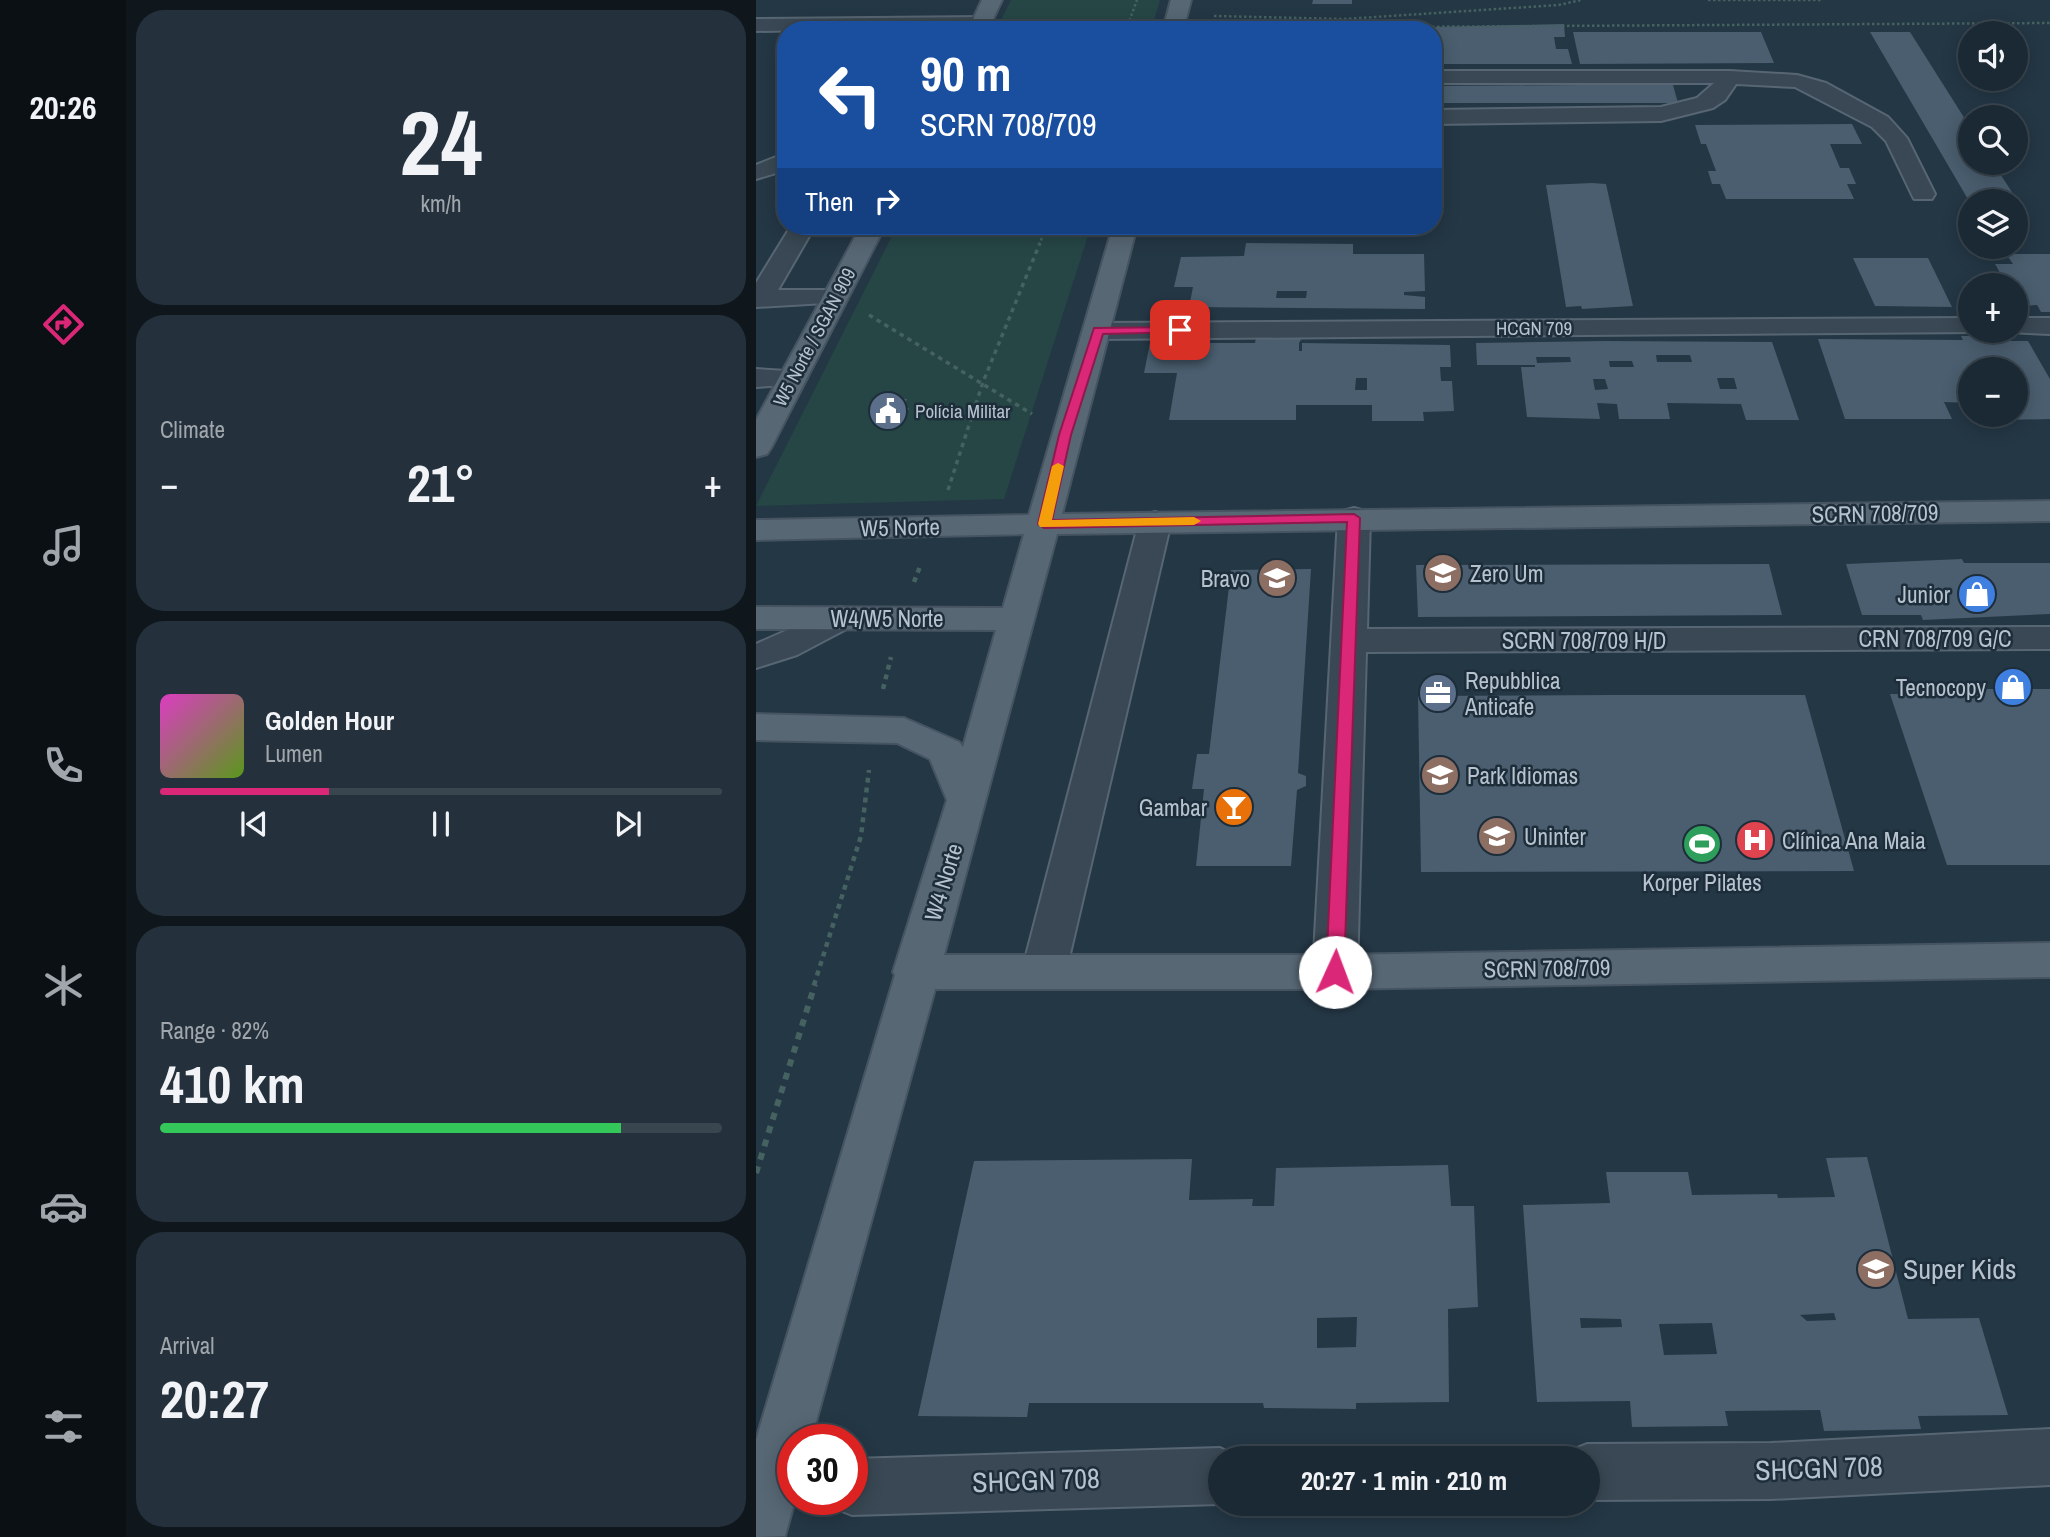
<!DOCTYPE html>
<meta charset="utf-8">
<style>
body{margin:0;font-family:"Archivo Narrow",sans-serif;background:#24313c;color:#f1f3f6;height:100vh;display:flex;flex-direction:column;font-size:26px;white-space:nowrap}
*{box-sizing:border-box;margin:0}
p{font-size:23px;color:#a0a6ac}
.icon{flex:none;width:38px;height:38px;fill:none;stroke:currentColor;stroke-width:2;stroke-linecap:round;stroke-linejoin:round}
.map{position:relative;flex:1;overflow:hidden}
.details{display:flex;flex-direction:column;gap:10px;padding:10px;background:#0f171d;width:630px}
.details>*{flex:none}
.top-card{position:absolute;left:21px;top:21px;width:665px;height:214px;border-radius:28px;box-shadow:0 4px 18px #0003,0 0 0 2px #39454f;background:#1a4fa0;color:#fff;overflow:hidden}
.tools{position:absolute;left:1202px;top:21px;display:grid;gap:14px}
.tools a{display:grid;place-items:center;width:70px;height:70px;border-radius:50%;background:#1b2934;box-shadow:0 4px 18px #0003,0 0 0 2px #39454f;font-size:35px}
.speed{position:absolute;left:21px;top:1424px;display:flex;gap:14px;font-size:35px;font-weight:700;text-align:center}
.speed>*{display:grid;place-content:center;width:91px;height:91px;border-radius:50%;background:#1b2934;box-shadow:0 4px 18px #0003,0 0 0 2px #39454f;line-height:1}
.speed .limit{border:10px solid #d22;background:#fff;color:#111}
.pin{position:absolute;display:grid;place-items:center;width:60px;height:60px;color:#fff;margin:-30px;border-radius:14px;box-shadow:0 4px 10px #0006}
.me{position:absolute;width:77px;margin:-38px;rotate:2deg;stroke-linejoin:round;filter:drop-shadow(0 0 5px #0008)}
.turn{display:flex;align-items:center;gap:24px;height:147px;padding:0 28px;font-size:32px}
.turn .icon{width:91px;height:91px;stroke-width:2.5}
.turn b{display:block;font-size:49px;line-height:60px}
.then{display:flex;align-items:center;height:66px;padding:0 28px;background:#0003;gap:14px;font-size:26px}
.big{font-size:52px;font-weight:800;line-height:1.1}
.details .card{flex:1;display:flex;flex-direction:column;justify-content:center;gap:10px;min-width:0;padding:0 24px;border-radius:28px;background:#24313c}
.details .dial{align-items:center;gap:0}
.dial b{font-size:91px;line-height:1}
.song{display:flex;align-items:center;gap:21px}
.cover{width:84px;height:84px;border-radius:10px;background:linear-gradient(135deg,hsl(310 70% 55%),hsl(90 70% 35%))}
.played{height:7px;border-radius:4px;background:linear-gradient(90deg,#db2777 30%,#39454f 30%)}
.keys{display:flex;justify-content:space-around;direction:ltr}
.heat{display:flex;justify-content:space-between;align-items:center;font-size:38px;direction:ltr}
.charge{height:10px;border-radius:5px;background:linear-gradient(90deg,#34c759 82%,#39454f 0)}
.trip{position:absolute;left:452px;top:1446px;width:392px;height:70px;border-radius:35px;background:#1b2934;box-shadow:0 4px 18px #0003,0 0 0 2px #39454f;font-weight:800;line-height:70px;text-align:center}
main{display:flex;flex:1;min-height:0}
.dock{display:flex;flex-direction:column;width:126px;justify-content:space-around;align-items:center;background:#0b1015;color:#a0a6ac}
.dock .icon{width:49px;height:49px}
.dock .active{color:#db2777}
.dock b{font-size:32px;color:#f1f3f6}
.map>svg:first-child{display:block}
.green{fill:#264646}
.building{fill:#4a5e6f;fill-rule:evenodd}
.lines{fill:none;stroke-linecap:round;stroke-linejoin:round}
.minor-casing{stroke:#576672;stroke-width:4}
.major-casing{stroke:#465461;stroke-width:4}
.path-far3{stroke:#456261;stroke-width:2.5;stroke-dasharray:2.5 2.5;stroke-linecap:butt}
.path-far2{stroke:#456261;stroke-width:3.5;stroke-dasharray:4.5 4.5;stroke-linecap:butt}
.path-far1{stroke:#456261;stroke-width:4.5;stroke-dasharray:5 5;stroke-linecap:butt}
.path{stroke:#456261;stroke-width:6;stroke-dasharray:7 7;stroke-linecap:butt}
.minor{fill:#394854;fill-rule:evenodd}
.major{fill:#576774;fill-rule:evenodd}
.route{fill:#db2777;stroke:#8e194d;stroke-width:2}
.slow{fill:#f59e0b}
.labels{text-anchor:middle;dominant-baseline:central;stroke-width:5;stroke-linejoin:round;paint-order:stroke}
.far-street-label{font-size:19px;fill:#b6c3ce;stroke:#1d2d3a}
.far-poi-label{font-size:19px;fill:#b6c3ce;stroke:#1d2d3a;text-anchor:start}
.street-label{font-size:23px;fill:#b6c3ce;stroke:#1d2d3a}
.poi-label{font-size:23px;fill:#b6c3ce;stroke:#1d2d3a;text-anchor:start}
.near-poi-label{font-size:28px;fill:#b6c3ce;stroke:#1d2d3a;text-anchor:start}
.near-street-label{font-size:28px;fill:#b6c3ce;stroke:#1d2d3a}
</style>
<main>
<nav class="dock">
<b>20:26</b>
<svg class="icon active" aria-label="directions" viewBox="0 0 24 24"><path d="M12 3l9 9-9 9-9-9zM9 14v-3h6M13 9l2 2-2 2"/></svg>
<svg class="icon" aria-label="music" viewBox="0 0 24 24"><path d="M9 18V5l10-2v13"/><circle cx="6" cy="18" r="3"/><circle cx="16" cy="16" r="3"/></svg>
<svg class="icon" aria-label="phone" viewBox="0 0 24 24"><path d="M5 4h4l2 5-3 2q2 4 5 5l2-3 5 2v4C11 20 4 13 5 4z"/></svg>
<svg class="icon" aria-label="climate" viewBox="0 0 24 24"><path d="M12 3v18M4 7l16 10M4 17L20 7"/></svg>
<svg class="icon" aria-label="car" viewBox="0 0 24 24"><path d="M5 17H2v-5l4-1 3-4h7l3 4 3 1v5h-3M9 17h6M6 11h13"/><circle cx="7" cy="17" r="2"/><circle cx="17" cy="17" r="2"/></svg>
<svg class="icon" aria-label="filters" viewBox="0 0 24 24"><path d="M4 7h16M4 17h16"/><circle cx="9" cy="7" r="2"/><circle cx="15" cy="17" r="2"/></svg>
</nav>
<section class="details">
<div class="card dial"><b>24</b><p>km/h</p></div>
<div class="card"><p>Climate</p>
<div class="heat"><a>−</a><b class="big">21°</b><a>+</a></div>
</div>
<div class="card">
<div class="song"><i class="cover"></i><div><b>Golden Hour</b><p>Lumen</p></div></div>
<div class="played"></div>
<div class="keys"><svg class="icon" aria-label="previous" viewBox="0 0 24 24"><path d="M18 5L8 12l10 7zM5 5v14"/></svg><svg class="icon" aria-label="pause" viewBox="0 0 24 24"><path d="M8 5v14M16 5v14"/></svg><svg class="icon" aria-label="next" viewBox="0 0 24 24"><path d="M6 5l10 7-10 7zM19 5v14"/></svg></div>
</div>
<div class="card"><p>Range · 82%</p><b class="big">410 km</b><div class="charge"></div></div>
<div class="card"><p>Arrival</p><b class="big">20:27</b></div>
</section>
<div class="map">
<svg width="1294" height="1537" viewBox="0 0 1294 1537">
<rect width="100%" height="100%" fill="#243745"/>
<!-- green -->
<g class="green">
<path d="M255 0H404L395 30H240Z"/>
<path d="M141 226H335L248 499 0 506Z"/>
</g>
<!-- building -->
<g class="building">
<path d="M557 0H596V4H556Z"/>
<path d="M808 24 809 37H798L800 49H812L816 64H677V27Z"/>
<path d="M556 25H590L589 30H470V27Z"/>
<path d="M817 32H1005L1018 63 824 64Z"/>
<path d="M1114 32H1154L1214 127V163H1237L1265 206H1260V201H1213Z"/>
<path d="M825 85H917L922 103H677V86Z"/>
<path d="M1096 124 1106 144H1074L1084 168H1093L1100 184H1091L1098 199H970L964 184H956L952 171H960L950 144H945L939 125Z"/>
<path d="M836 183 850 184 877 306 826 309 825 306 810 307 790 185Z"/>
<path d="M490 243 597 244V254H668L669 291 648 292V295L669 297V309L433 307 437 287H418L425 257 488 256ZM521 291H551L550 298H520Z"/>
<path d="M1250 254H1294V312H1285L1281 305 1264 306 1260 300V285H1251L1239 264H1257Z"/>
<path d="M1097 258H1172L1196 307 1119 306Z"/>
<path d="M1205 336H1252L1255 341H1272L1294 379V419L1247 420 1244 415H1260V369H1214V403L1188 402 1196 419H1089L1062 339 1207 340Z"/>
<path d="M500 338H546L543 343V351H546V343L694 345 695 367H684L685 381H696L698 411 667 412 668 421H616V405H540V420H413L421 373H388L394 343H499ZM600 378H611V390H599Z"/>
<path d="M849 341 1016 342 1043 420H990L985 404 911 403 914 419H863L861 404 841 403 844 419 771 417 765 367H779V365H721L720 343ZM900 355H934L936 362H901ZM780 357H814L815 362 781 363ZM853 361H876L878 367H854ZM961 378H978L981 389H964ZM837 379H849L852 389 839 390Z"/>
<path d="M127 399H151L147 408H153L148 420H114Z"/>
<path d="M1206 559 1208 563H1294V614L1167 620 1165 615H1106L1090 564Z"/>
<path d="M1013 564 1026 615 662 617 660 565Z"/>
<path d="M555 569 542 773 550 776V786L541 790 535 866H440L448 789H436L441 754H453L475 570Z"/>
<path d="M1227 689H1294V865H1191L1134 694 1229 695Z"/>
<path d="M854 695H1049L1098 871 665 872 662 696Z"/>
<path d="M1111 1157 1152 1319 1223 1318 1252 1415 1162 1416 1165 1429 1068 1431 1064 1410 969 1411 972 1426 876 1427 874 1401 781 1402 767 1205 854 1203 850 1172H932L936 1195 1021 1194 1022 1198 1079 1197 1070 1158ZM1078 1313 1080 1320 1051 1321 1044 1315ZM824 1318 865 1319 866 1327 825 1328ZM956 1323 961 1354 908 1355 903 1324Z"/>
<path d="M436 1159 433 1200 497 1199 496 1206H518L520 1168 692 1165 695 1206H718L722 1307 692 1309 693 1402 600 1403V1409L508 1408 507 1403H273L271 1417 162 1416 218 1161ZM601 1317 600 1347 561 1348V1318Z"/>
</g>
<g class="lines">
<defs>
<g id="minor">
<path d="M226 17 236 23 233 27 0 31V19Z"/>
<path d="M677 71H974L1041 75 1070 83 1132 117 1151 138 1179 194 1176 199H1158L1130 141 1116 127 1039 87 980 84 969 100 957 108 905 121 677 124V110L905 107 941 98 958 83H677Z"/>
<path d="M30 153V170L0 179V165Z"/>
<path d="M35 226H59L22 290H87L91 296 87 302 0 307V283Z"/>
<path d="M1214 318V331L1224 332 342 339 332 337 328 331 332 325 342 323Z"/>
<path d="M1260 318H1294V334L1250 332 1260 331Z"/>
<path d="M0 369 47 372 51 378 47 384 0 387Z"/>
<path d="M598 508 609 511 614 518 611 629 1294 627V649L610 652 601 972 594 984 579 989 564 984 557 972 582 518 587 511Z"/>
<path d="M399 512 410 515 415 522 310 971 303 983 288 988 273 983 266 971 383 522 388 515Z"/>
<path d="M84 607 96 610 101 618 96 626 41 655 0 668V644Z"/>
<path d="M1294 1429V1485L1015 1499 831 1500V1458H809L811 1452 831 1444 1015 1443Z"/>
<path d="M464 1448 484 1458H464V1504L96 1515 76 1507 73 1500H96V1459Z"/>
</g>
<g id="major">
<path d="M226 0H246L232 30H212Z"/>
<path d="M415 0H435L427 30H407Z"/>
<path d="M105 226H129L15 448 11 454 0 457V420Z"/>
<path d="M357 226H381L306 514 1294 501V521L301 534 188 955H579L1294 943V977L579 989H179L55 1440H37L39 1500 29 1536 0 1537V1440L139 975 137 972 191 800 174 759 141 743 0 740V714L148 718 203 742 207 747 240 630 0 629V607L247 608 268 534 0 540V520L273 515Z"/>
</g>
</defs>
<!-- minor casing -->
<use href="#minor" class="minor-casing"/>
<!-- major casing -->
<use href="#major" class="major-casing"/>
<!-- path-far3 -->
<g class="path-far3">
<path d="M952 0H1065"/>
<path d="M458 16 588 19 803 5 825 0"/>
<path d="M456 28 1294 23"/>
<path d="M370 30 381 0"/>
<path d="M283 245 291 226"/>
</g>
<!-- path-far2 -->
<g class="path-far2">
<path d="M113 315 276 414"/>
<path d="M192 490 227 382 284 243"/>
</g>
<!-- path-far1 -->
<g class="path-far1">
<path d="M158 582 165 564"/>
<path d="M127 689 135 657"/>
<path d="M58 985 105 836 113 770"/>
</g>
<!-- path -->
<path class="path" d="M0 1173 59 984"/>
<!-- minor -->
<use href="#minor" class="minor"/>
<!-- major -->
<use href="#major" class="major"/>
</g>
<!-- route -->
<path class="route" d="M424 327 430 330 428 332 347 334 315 435 296 520 598 514 604 518 588 972 579 980 570 972 591 522 288 528 282 524 303 435 338 328Z"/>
<!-- slow -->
<path class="slow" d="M302 463 308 466 296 520 438 517 445 521 438 525 284 527 282 524 296 466Z"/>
<!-- icons -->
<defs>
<symbol id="civic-disc" viewBox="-11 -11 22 22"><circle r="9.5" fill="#5c6f8a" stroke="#1d2d3a"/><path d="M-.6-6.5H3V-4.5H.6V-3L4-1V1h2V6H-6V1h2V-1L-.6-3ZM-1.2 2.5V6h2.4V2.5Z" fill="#fff"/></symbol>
<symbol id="university-disc" viewBox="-11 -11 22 22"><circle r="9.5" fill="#8d6e63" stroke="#1d2d3a"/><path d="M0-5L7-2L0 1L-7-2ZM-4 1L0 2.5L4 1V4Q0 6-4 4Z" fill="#fff"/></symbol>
<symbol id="school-disc" viewBox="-11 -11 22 22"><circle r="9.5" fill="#8d6e63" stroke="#1d2d3a"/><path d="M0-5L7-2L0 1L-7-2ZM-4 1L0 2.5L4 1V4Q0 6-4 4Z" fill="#fff"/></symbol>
<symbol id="shop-disc" viewBox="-11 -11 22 22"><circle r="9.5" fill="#3f7fe0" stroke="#1d2d3a"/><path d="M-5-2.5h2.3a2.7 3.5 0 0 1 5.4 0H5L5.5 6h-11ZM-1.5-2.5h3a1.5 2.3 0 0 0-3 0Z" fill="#fff"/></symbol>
<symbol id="office-disc" viewBox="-11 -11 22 22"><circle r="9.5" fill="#5c6f8a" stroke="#1d2d3a"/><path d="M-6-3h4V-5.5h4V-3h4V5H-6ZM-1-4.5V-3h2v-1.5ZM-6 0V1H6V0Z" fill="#fff"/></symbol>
<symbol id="bar-disc" viewBox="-11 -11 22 22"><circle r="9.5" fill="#e8710a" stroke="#1d2d3a"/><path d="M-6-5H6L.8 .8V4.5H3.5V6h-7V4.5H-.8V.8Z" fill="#fff"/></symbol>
<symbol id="hospital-disc" viewBox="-11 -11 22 22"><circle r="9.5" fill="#e0444e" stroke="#1d2d3a"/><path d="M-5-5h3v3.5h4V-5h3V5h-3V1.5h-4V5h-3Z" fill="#fff"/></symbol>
<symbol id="stadium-disc" viewBox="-11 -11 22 22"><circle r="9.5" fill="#2e9e5b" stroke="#1d2d3a"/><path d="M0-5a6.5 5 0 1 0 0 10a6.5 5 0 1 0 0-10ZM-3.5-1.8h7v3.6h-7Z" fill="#fff"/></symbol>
</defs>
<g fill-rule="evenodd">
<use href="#civic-disc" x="110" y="389" width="44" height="44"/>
<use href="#university-disc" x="665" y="551" width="44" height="44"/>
<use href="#school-disc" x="499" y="556" width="44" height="44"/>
<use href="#shop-disc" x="1199" y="572" width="44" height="44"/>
<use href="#shop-disc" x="1235" y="665" width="44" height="44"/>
<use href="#office-disc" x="660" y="671" width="44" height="44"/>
<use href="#school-disc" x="662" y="753" width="44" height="44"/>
<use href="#bar-disc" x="456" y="785" width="44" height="44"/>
<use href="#university-disc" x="719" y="814" width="44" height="44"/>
<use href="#hospital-disc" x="977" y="818" width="44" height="44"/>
<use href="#stadium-disc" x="924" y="822" width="44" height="44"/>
<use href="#school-disc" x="1098" y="1247" width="44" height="44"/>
</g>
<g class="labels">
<!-- far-street labels -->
<g class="far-street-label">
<text x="778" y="328">HCGN 709</text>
<text transform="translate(58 337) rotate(-62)">W5 Norte / SGAN 909</text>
</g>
<!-- far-poi labels -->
<g class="far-poi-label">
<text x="159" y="411">Polícia Militar</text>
</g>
<!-- street labels -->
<g class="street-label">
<text transform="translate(1119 513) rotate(-1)">SCRN 708/709</text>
<text transform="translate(144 527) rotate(-1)">W5 Norte</text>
<text x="131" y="618">W4/W5 Norte</text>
<text x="1179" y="638">CRN 708/709 G/C</text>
<text x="828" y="640">SCRN 708/709 H/D</text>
<text transform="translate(187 882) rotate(-73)">W4 Norte</text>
<text transform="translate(791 968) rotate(-1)">SCRN 708/709</text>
</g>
<!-- poi labels -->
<g class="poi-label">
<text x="714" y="573">Zero Um</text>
<text x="494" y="578" text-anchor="end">Bravo</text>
<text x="1194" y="594" text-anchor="end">Junior</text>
<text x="709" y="680">Repubblica<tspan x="709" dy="26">Anticafe</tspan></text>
<text x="1230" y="687" text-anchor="end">Tecnocopy</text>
<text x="711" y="775">Park Idiomas</text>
<text x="451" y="807" text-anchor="end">Gambar</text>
<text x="768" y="836">Uninter</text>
<text x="1026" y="840">Clínica Ana Maia</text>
<text x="946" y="882" text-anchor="middle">Korper Pilates</text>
</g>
<!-- near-poi labels -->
<g class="near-poi-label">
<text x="1147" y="1269">Super Kids</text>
</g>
<!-- near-street labels -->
<g class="near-street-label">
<text transform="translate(1063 1468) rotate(-2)">SHCGN 708</text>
<text transform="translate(280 1480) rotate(-2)">SHCGN 708</text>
</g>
</g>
</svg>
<div class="tools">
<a><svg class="icon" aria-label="sound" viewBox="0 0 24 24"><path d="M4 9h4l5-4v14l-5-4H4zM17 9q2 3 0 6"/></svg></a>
<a><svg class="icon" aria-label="search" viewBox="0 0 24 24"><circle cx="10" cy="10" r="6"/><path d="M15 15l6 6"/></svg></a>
<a><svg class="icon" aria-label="layers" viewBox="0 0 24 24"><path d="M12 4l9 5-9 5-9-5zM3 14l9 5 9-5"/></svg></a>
<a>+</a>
<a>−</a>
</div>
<div class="speed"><div class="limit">30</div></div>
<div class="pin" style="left:424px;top:330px;background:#d93025"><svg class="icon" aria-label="arrive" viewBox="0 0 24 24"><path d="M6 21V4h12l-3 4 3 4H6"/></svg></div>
<svg class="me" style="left:579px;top:972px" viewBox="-20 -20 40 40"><circle r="19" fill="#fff"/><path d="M0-13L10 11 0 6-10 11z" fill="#db2777"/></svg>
<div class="trip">20:27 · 1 min · 210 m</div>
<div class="top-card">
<div class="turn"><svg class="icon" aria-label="left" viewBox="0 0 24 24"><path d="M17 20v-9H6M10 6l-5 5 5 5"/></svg><div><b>90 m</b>SCRN 708/709</div></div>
<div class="then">Then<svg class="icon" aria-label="right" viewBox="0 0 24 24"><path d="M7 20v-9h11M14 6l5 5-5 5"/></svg></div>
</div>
</div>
</main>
